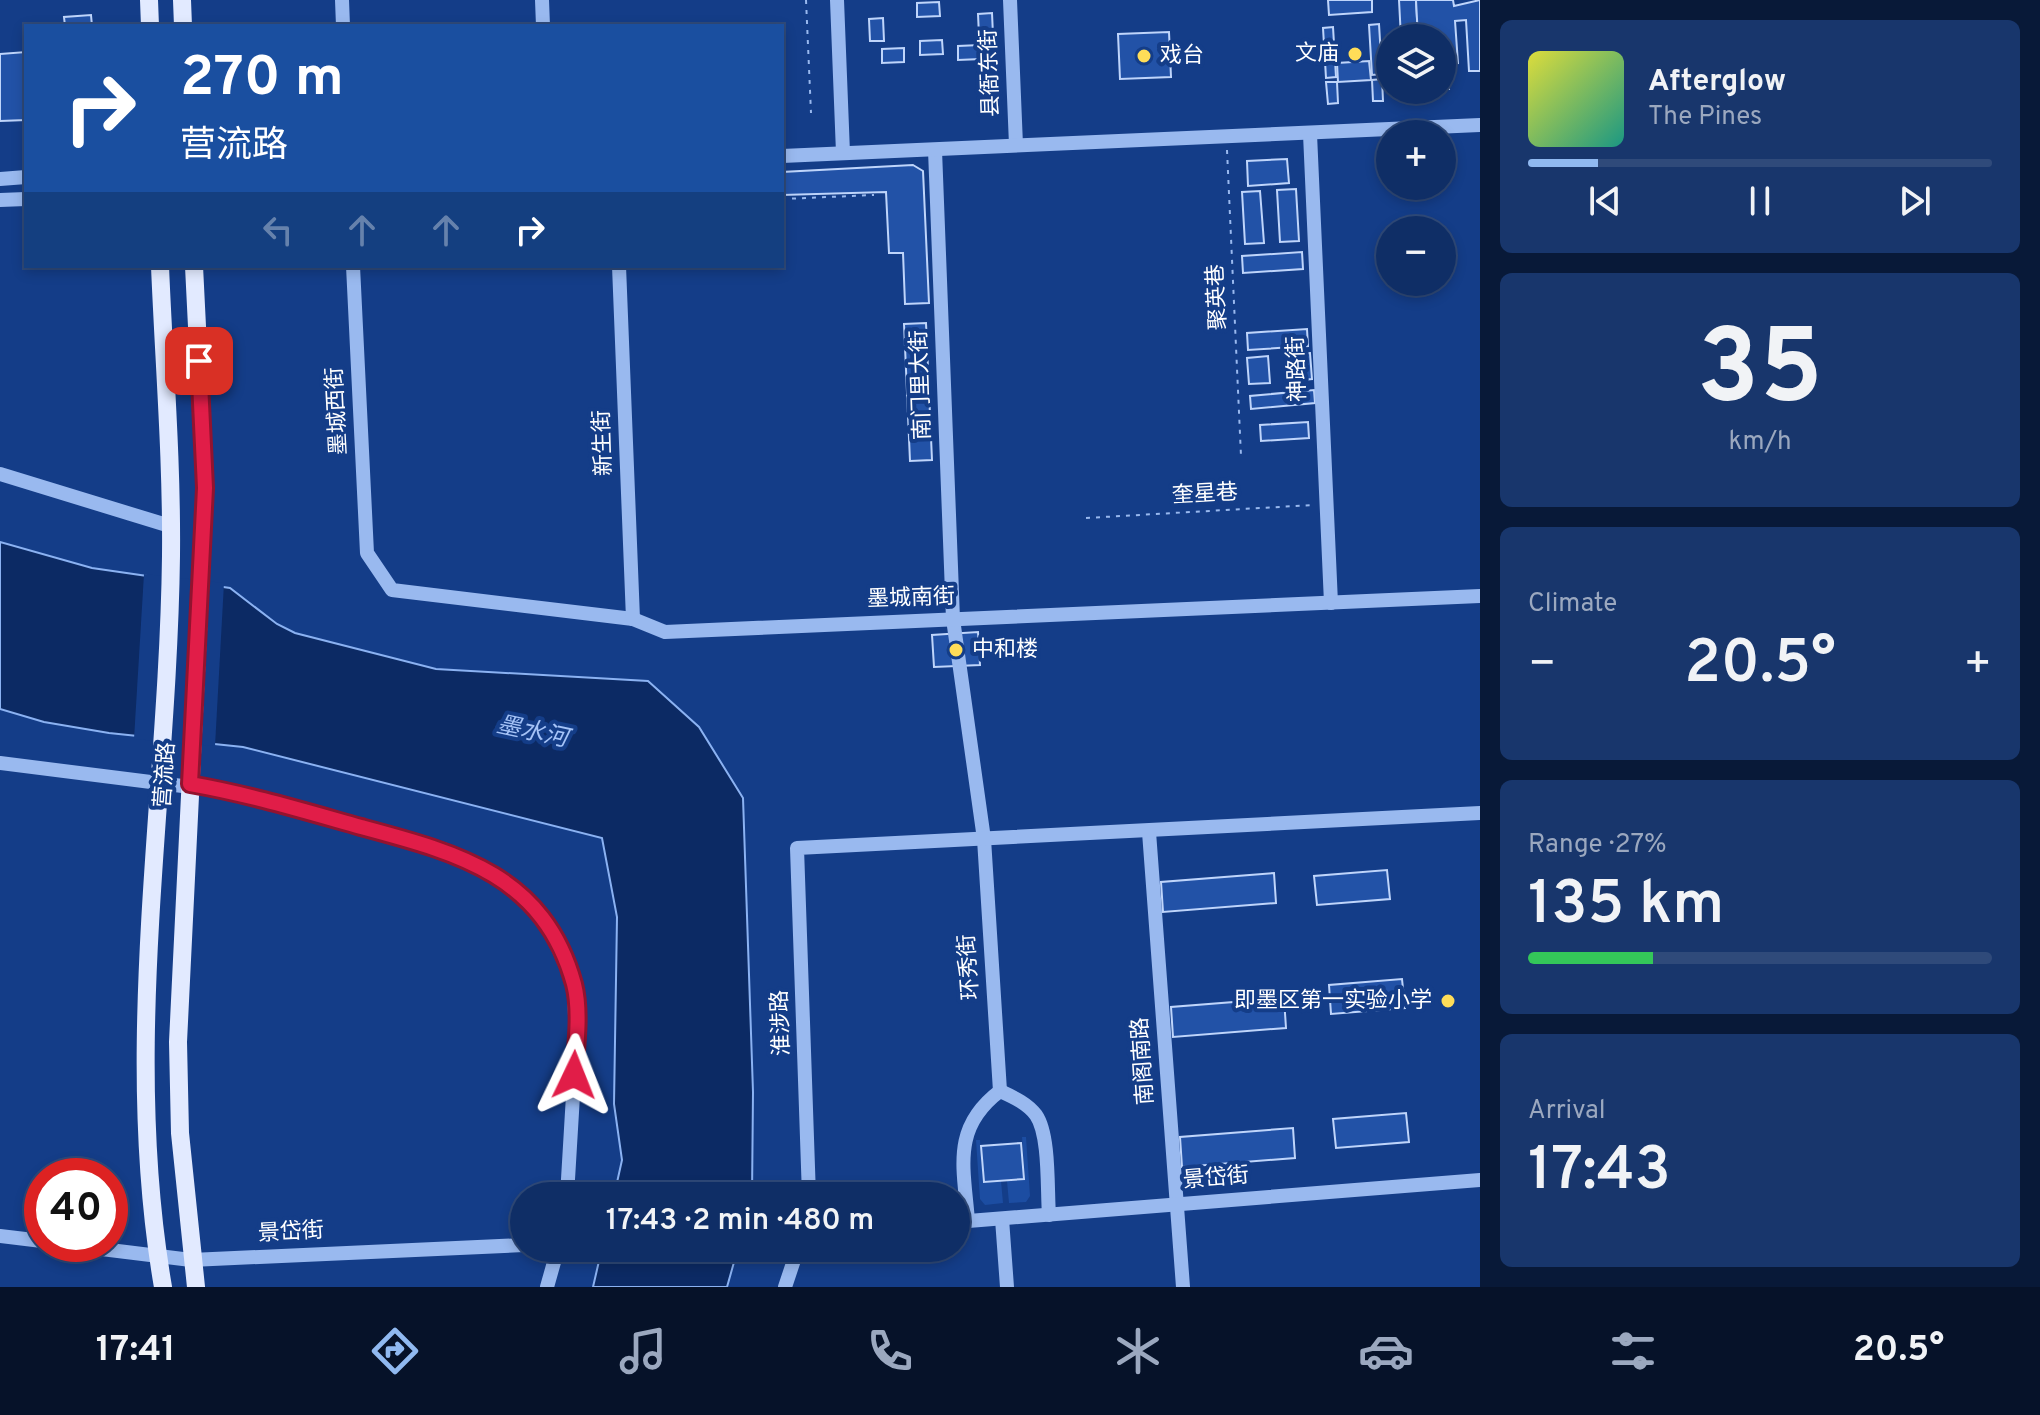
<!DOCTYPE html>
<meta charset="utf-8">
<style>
body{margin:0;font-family:Overpass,"Noto Sans SC",sans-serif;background:#18366c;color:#f1f3f6;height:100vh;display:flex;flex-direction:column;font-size:30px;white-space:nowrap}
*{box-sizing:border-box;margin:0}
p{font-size:26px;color:#9ba8bf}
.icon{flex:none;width:44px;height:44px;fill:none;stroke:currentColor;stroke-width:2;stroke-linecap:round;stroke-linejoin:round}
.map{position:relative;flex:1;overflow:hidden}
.details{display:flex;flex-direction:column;gap:20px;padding:20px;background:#081938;width:560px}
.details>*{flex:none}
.hud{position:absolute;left:24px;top:24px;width:760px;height:244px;border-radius:0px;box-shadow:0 4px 12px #0003,0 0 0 2px #2f4a7a;background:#1a4fa0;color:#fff;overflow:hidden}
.fabs{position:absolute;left:1376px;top:24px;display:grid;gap:16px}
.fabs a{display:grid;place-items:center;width:80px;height:80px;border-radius:50%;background:#0f2e66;box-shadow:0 4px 12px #0003,0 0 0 2px #2f4a7a;font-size:40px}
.speed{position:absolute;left:24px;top:1158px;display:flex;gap:16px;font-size:40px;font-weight:700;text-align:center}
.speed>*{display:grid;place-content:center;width:104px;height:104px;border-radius:50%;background:#0f2e66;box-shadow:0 4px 12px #0003,0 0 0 2px #2f4a7a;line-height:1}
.speed .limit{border:12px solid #d22;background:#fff;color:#111}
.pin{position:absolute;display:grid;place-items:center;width:68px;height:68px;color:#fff;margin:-34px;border-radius:16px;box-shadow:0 4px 12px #0006}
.me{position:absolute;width:88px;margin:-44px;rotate:2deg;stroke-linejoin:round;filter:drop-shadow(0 0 6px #0008)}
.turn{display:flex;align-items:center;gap:28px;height:168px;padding:0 24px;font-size:36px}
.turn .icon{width:104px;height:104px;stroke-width:2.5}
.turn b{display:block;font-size:56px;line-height:68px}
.lanes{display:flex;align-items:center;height:76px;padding:0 24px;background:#0003;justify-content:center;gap:40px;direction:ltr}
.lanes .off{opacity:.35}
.big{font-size:60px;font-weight:600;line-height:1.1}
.details .widget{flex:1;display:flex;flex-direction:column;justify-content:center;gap:12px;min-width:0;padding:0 28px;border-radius:12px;background:#18366c}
.details .dial{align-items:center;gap:0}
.dial b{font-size:104px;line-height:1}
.song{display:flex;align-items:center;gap:24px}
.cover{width:96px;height:96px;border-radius:12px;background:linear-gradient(135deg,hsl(60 70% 55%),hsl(170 70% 35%))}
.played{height:8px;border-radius:4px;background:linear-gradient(90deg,#90b9f0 15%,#2f4a7a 15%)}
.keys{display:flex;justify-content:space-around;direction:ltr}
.heat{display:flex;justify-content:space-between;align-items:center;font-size:44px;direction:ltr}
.charge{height:12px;border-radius:6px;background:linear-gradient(90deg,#34c759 27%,#2f4a7a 0)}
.trip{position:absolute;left:510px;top:1182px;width:460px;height:80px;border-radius:40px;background:#0f2e66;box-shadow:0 4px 12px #0003,0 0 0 2px #2f4a7a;font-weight:600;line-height:80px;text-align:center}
.tab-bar{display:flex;height:128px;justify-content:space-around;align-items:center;background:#061229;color:#9ba8bf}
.tab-bar .icon{width:56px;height:56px}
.tab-bar .on{color:#90b9f0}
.tab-bar b{font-size:36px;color:#f1f3f6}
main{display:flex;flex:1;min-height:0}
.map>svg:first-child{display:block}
.green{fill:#1c4da2}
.water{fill:#0c2a64;stroke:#8bb2f2;stroke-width:2}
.pier{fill:#143d88}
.building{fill:#2252a7;stroke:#bfd5fb;stroke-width:2}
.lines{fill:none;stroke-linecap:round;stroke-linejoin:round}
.path{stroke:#99b9ef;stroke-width:2;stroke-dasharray:4 6;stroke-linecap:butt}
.minor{stroke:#99b9ef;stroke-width:14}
.major{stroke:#e2eaff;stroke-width:18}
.route-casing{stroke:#92132f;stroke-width:20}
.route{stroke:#e11d48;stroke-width:14}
.poi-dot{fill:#ffdd58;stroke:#143d88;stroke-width:3}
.labels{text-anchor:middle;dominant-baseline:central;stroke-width:8;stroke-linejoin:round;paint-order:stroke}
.poi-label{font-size:22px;fill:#fff;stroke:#143d88;text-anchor:end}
.street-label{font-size:22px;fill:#fff;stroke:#143d88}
.water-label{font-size:24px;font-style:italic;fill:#a5c3f7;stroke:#143d88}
</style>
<main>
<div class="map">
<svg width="1480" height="1287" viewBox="0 0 1480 1287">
<rect width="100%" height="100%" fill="#143d88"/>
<!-- green -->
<g class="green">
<path d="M1022 1137H1026L1030 1196 1026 1202 1009 1203 1007 1181 1025 1179Z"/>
<path d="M976 1140H980L983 1182 1001 1181 1003 1203 985 1205 980 1199Z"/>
</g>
<!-- water -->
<g class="water">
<path d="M0 542 92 568 230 588 277 624 295 633 436 669 648 681 699 727 743 798 753 1092 752 1196H614L622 1160 614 1104 617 917 602 838 243 747 109 733 44 722 0 709Z"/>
<path d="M602 1248H738L727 1287H593Z"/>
</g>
<!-- pier -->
<path class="pier" d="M144 574 224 583 215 746 134 739Z"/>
<!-- building -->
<g class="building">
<path d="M1328 0H1372V12L1329 15Z"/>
<path d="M1399 0H1416L1418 38H1401Z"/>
<path d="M1416 0H1453L1454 6 1480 0V71H1469L1466 20 1455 21 1458 63 1447 64 1449 89H1442V38H1418Z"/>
<path d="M939 2 940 16 917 17V3Z"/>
<path d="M992 13 993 35 979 36 978 14Z"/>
<path d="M91 15 92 26H65L64 17Z"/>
<path d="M883 18 884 41H870L869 19Z"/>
<path d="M1379 24 1382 74 1372 75 1369 25Z"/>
<path d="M1333 27 1336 77 1326 78 1323 28Z"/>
<path d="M1169 32 1171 77 1120 79 1118 34Z"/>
<path d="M942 40 943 54 920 55V41Z"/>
<path d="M980 45 981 59 958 60V46Z"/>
<path d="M904 48V62L882 63V49Z"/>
<path d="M26 52V120L0 121V54Z"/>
<path d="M1369 61 1371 80 1338 82 1337 63Z"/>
<path d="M1382 79 1383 101H1373L1372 80Z"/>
<path d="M1326 82H1337L1338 103 1328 104Z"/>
<path d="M1287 159 1289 183 1248 186 1247 161Z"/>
<path d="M913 165 923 171 929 303 905 304 903 253H889L886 192 782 195V172Z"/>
<path d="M1296 189 1299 241 1280 242 1277 190Z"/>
<path d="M1260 191 1264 243 1245 244 1242 192Z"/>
<path d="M1302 252 1303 269 1243 273 1242 256Z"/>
<path d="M926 323 932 460 910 461 904 324Z"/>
<path d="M1307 329 1308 346 1248 350 1247 333Z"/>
<path d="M1310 353 1312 379 1291 381 1289 354Z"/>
<path d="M1268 356 1270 383 1249 384 1247 358Z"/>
<path d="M1314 390 1315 403 1251 409 1250 396Z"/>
<path d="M1308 422 1309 438 1261 441 1260 425Z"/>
<path d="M978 632 980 665 934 667 932 635Z"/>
<path d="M1387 870 1390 899 1317 905 1314 876Z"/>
<path d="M1274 873 1276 903 1163 912 1161 882Z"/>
<path d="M1402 979 1405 1008 1331 1014 1329 985Z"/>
<path d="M1284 998 1286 1028 1173 1037 1171 1007Z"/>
<path d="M1406 1113 1409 1142 1336 1148 1333 1119Z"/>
<path d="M1293 1128 1295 1158 1182 1167 1180 1137Z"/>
<path d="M1021 1143 1024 1179 984 1182 981 1146Z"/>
</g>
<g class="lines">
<!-- path -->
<g class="path">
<path d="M806 0 811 113"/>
<path d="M1227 150 1241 456"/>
<path d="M782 199 874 195"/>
<path d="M1086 518 1313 505"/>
</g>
<!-- minor -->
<g class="minor">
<path d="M342 0 343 26"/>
<path d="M542 0 543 26"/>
<path d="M837 0 843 153"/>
<path d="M1010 0 1016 145"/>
<path d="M1310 134 1331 603"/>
<path d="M935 150 953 619 984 839 1000 1091"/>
<path d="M782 156 1480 125"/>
<path d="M0 179 26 177"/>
<path d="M0 200 26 199"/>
<path d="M353 266 367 553 392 590 633 619 665 632 1480 596"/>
<path d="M619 266 633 619"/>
<path d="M0 474 170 526"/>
<path d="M0 763 238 793 443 849 503 879 547 922 574 985 576 1045 567 1196"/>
<path d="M1149 832 1183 1287"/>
<path d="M809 1196 797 848 1480 813"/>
<path d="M1002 1219 1007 1287"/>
<path d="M968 1221C964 1168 951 1128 1000 1091 1013 1097 1027 1103 1036 1115 1050 1135 1047 1190 1049 1215"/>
<path d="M956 1222 1480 1180"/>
<path d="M0 1236 42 1241"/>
<path d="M61 1244 191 1260 524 1245"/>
<path d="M547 1287 558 1248"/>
<path d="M785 1287 798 1248"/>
</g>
<!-- major -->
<g class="major">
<path d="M149 0 150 26"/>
<path d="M182 0 183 26"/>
<path d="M160 266C164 363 172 460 171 556 168 799 121 1045 163 1287"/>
<path d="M194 266 205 488 178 1042 180 1133 196 1287"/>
</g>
</g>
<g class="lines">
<defs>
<path id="route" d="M199 361 205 488 190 784C248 794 304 811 361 827 458 853 544 875 574 984 581 1011 576 1048 574 1075"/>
</defs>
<!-- route casing -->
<use href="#route" class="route-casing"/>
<!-- route -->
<use href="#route" class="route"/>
</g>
<!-- markers -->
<g class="poi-dot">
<circle cx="1355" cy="54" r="8"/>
<circle cx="1144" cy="56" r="8"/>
<circle cx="956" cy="650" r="8"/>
<circle cx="1448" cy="1001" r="8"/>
</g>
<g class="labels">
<!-- poi labels -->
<g class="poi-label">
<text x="1339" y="54">文庙</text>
<text x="1160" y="56" text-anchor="start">戏台</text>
<text x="972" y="650" text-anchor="start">中和楼</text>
<text x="1432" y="1001">即墨区第一实验小学</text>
</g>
<!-- street labels -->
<g class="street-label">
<text transform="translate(991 73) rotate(-92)">县衙东街</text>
<text transform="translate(1218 297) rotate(-93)">聚英巷</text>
<text transform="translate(1298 369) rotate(-92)">神路街</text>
<text transform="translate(922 385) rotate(-92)">南门里大街</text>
<text transform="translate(338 411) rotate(-93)">墨城西街</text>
<text transform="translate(604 443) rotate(-92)">新生街</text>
<text transform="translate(1205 495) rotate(-3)">奎星巷</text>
<text transform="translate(911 599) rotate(-2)">墨城南街</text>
<text transform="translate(166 775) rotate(-86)">营流路</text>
<text transform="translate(970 967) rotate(-94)">环秀街</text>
<text transform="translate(782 1023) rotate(-92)">淮涉路</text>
<text transform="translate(1144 1061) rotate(-94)">南阁南路</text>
<text transform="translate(1216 1179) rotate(-5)">景岱街</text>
<text transform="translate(291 1233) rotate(-3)">景岱街</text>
</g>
<!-- water labels -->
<g class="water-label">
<text transform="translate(532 733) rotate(12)">墨水河</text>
</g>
</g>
</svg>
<div class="fabs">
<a><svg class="icon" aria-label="layers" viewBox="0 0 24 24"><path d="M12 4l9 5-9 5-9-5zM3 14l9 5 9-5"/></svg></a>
<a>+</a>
<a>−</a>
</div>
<div class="speed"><div class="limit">40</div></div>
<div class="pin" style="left:199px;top:361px;background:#d93025"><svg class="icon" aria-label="arrive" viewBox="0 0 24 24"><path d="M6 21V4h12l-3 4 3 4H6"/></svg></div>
<svg class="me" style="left:574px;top:1075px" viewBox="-20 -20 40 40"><path d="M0-17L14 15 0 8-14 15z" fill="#e11d48" stroke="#fff" stroke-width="4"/></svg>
<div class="trip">17:43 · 2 min · 480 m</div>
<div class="hud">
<div class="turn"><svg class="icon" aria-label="right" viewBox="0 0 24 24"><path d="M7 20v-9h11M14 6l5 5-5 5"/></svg><div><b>270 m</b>营流路</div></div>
<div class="lanes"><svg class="icon off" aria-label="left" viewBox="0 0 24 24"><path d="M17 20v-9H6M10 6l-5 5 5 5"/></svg><svg class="icon off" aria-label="ahead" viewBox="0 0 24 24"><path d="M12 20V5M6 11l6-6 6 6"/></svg><svg class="icon off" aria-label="ahead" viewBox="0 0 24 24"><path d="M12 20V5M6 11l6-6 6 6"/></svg><svg class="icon" aria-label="right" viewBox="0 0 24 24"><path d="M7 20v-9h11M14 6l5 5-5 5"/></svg></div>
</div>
</div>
<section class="details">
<div class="widget">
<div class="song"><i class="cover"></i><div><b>Afterglow</b><p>The Pines</p></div></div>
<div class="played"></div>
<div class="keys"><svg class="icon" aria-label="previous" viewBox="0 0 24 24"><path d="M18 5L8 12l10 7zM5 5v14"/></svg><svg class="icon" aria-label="pause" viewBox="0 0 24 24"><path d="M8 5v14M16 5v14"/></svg><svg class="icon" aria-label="next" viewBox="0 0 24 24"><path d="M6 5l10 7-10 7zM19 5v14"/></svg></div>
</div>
<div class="widget dial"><b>35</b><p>km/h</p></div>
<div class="widget"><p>Climate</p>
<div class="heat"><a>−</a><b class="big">20.5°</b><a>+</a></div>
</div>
<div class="widget"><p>Range · 27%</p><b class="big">135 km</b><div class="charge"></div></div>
<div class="widget"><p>Arrival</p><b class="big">17:43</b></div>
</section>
</main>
<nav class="tab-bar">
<b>17:41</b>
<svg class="icon on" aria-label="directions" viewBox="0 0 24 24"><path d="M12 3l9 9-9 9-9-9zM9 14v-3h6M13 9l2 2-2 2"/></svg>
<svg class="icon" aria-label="music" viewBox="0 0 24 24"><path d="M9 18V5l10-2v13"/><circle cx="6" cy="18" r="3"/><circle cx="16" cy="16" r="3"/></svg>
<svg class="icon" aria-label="phone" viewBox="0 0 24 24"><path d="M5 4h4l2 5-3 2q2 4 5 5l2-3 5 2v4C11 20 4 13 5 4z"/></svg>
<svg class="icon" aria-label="climate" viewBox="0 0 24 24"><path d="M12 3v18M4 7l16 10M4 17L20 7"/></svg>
<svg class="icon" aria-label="car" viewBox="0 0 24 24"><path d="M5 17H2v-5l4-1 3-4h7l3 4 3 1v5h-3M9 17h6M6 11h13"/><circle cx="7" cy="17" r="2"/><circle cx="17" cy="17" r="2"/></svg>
<svg class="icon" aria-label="filters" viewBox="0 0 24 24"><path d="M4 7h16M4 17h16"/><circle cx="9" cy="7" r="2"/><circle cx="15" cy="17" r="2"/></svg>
<b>20.5°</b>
</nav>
